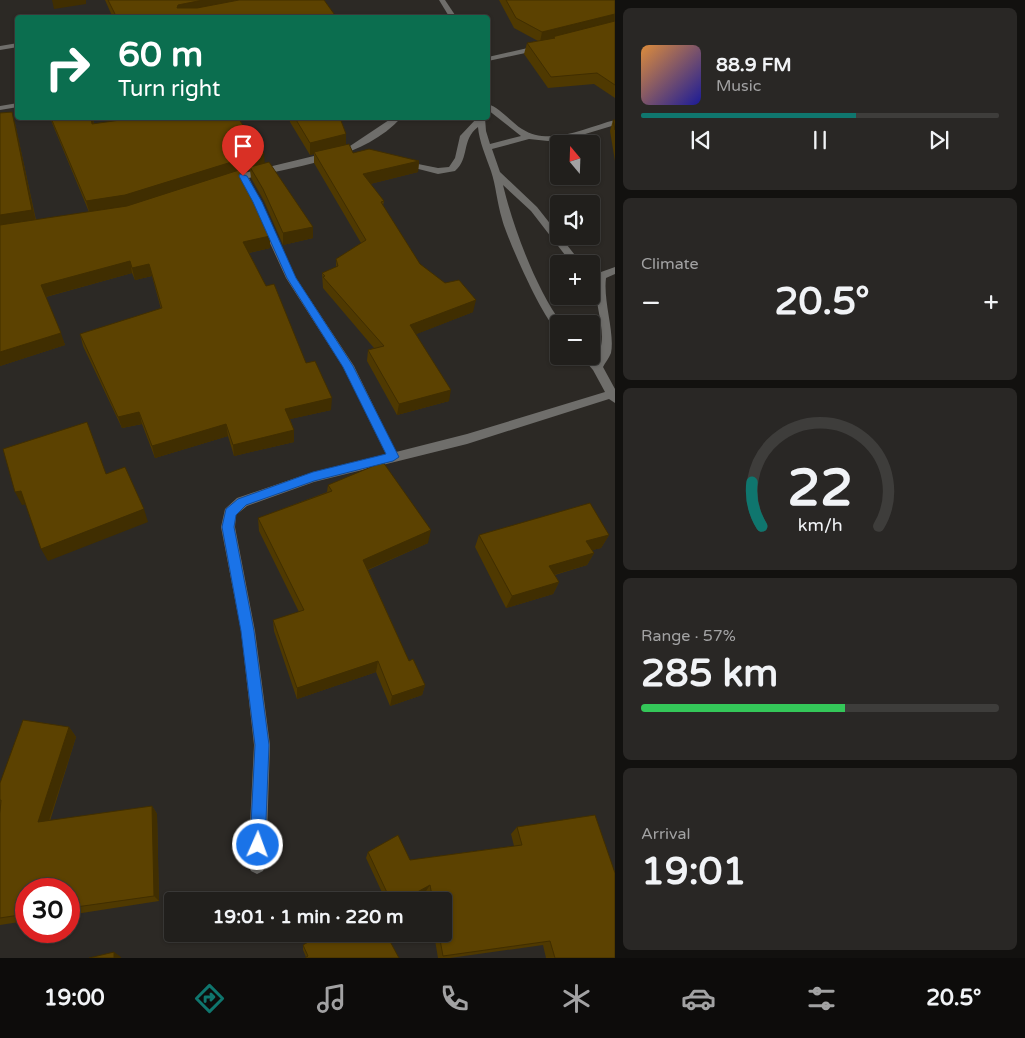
<!DOCTYPE html>
<meta charset="utf-8">
<style>
body{margin:0;font-family:"Varela Round",sans-serif;background:#292725;color:#f1f3f6;height:100vh;display:flex;flex-direction:column;font-size:19px;white-space:nowrap}
*{box-sizing:border-box;margin:0}
p{font-size:16px;color:#a2a2a3}
.icon{flex:none;width:28px;height:28px;fill:none;stroke:currentColor;stroke-width:2;stroke-linecap:round;stroke-linejoin:round}
.map{position:relative;flex:1;overflow:hidden}
.panel{display:flex;flex-direction:column;gap:8px;padding:8px;background:#12110f;width:410px}
.panel>*{flex:none}
.banner{position:absolute;left:15px;top:15px;width:475px;height:105px;border-radius:5px;box-shadow:0 1px 4px #0004,0 0 0 1px #3e3d3b;background:#0b6e4f;color:#fff;overflow:hidden}
.needle{width:32px;rotate:341deg}
.buttons{position:absolute;left:550px;top:135px;display:grid;gap:10px}
.buttons a{display:grid;place-items:center;width:50px;height:50px;border-radius:5px;background:#211f1c;box-shadow:0 1px 4px #0004,0 0 0 1px #3e3d3b;font-size:25px}
.speed{position:absolute;left:15px;top:878px;display:flex;gap:10px;font-size:25px;font-weight:700;text-align:center}
.speed>*{display:grid;place-content:center;width:65px;height:65px;border-radius:50%;background:#211f1c;box-shadow:0 1px 4px #0004,0 0 0 1px #3e3d3b;line-height:1}
.speed .limit{border:8px solid #d22;background:#fff;color:#111}
.pin{position:absolute;display:grid;place-items:center;width:42px;height:42px;color:#fff;margin:-51px -21px;border-radius:50% 50% 50% 0;rotate:-45deg;box-shadow:0 0 5px #0007}
.pin .icon{rotate:45deg}
.me{position:absolute;width:55px;margin:-28px;rotate:2deg;stroke-linejoin:round;filter:drop-shadow(0 0 4px #0008)}
.turn{display:flex;align-items:center;gap:18px;height:105px;padding:0 20px;font-size:22px}
.turn .icon{width:65px;height:65px;stroke-width:2.5}
.turn b{display:block;font-size:35px;line-height:42px}
.big{font-size:38px;font-weight:700;line-height:1.1}
.panel .tile{flex:1;display:flex;flex-direction:column;justify-content:center;gap:8px;min-width:0;padding:0 18px;border-radius:8px;background:#292725}
.panel .dial{align-items:center;gap:0}
.dial svg{height:130px;overflow:visible;fill:none;stroke:#3e3d3b;stroke-width:7;stroke-linecap:round;text-anchor:middle}
.dial text{fill:#f1f3f6;stroke:none}
.song{display:flex;align-items:center;gap:15px}
.cover{width:60px;height:60px;border-radius:8px;background:linear-gradient(135deg,hsl(30 70% 55%),hsl(240 70% 35%))}
.played{height:5px;border-radius:2px;background:linear-gradient(90deg,#0f766e 60%,#3e3d3b 60%)}
.keys{display:flex;justify-content:space-around;direction:ltr}
.heat{display:flex;justify-content:space-between;align-items:center;font-size:28px;direction:ltr}
.charge{height:8px;border-radius:4px;background:linear-gradient(90deg,#34c759 57%,#3e3d3b 0)}
.trip{position:absolute;left:164px;top:892px;width:288px;height:50px;border-radius:5px;background:#211f1c;box-shadow:0 1px 4px #0004,0 0 0 1px #3e3d3b;font-weight:700;line-height:50px;text-align:center}
.dock{display:flex;height:80px;justify-content:space-around;align-items:center;background:#0d0c0b;color:#a2a2a3}
.dock .icon{width:35px;height:35px}
.dock .active{color:#0f766e}
.dock b{font-size:22px;color:#f1f3f6}
main{display:flex;flex:1;min-height:0}
.map>svg:first-child{display:block}
.lines{fill:none;stroke-linecap:round;stroke-linejoin:round}
.service{fill:#6f6e6b;fill-rule:evenodd}
.minor{fill:#6f6e6b;fill-rule:evenodd}
.wall{fill:#4f3901}
.shaded-wall{fill:#402e01}
.building{fill:#5c4201;stroke:#402e01}
.route{fill:#1a73e8;stroke:#114b97}
</style>
<main>
<div class="map">
<svg width="615" height="958" viewBox="0 0 615 958">
<rect width="100%" height="100%" fill="#2c2925"/>
<g class="lines">
<!-- service -->
<path class="service" d="M541 45H544V49L488 61V57Z"/>
<!-- minor -->
<g class="minor">
<path d="M439 0H445L457 18H450Z"/>
<path d="M18 43V47L0 50V46Z"/>
<path d="M18 103V107L0 110V106Z"/>
<path d="M488 104C500 108 511 122 522 129 550 147 587 127 615 120V125L572 138 548 141 529 139 492 149 500 172 537 207 582 264H572L531 211 503 185C513 227 536 289 562 324H559V331C546 327 506 236 502 219 497 203 496 186 491 171 486 157 479 141 478 127 461 140 470 158 455 171L438 174 399 164 403 161 438 168 449 167 455 158 460 136 477 118H485L486 131 490 144 521 136 488 110Z"/>
<path d="M392 118H401C363 159 300 165 249 178L296 278 354 366 396 452 467 434 605 392 593 370 581 356H591V355L596 359C611 335 592 304 596 278L591 276V269L601 272 615 267V274L606 278C603 301 615 333 611 353 609 358 605 363 603 367L615 389V403L609 399 467 444 314 482 247 506 236 515 235 527 255 631 270 745 266 865 263 871 257 874 251 871 248 865 254 745 241 631 221 527 225 509 237 498 313 472 386 454 343 367 286 278 241 180 226 184 222 181 240 174 347 148Z"/>
</g>
</g>
<!-- wall -->
<g class="wall">
<path d="M105 0H324L337 18H113Z"/>
<path d="M499 0H615V98L594 84 548 88 524 54 527 43 538 41 514 28Z"/>
<path d="M50 118H93L94 124 245 128 264 154V163L313 238 283 245 264 201 251 178 250 170 240 172 270 236V248L249 253 306 363 331 410 290 419 294 430V442L234 456 228 436 155 458 142 424 122 428 83 346 80 334 161 309 152 276 135 280 132 273 46 297 65 345 0 366 15 123 36 220 89 212Z"/>
<path d="M289 118H340L346 134V144L353 153 419 161 418 172 370 184 384 201 383 206 420 264 473 312 416 334 449 401 397 415 367 361 368 350 374 348 323 288 322 273 336 267V259L361 243 314 163V154L310 155 290 122Z"/>
<path d="M613 120H615V161L610 131Z"/>
<path d="M328 485 428 543 368 570 409 661 425 685 422 695 390 706 376 672 297 699 274 631 273 620 299 612 259 531 258 518 327 492Z"/>
<path d="M479 535H609L601 548 592 550 594 553 587 565 555 575 559 582 553 594 506 608 475 547Z"/>
<path d="M69 727 76 737 50 821 152 806 157 814 159 901 69 915V889H26V921L0 925V813L1 805 0 804V783Z"/>
<path d="M517 827 615 958H546L543 945 450 958H438L434 934H442V901H428L426 891 407 901H386L366 858 368 852 410 860 514 846 511 834Z"/>
<path d="M386 934 306 957 303 950V945Z"/>
</g>
<!-- shaded-wall -->
<g class="shaded-wall">
<path d="M52 0H86V4L54 9Z"/>
<path d="M203 0H264L180 16 177 8 178 5Z"/>
<path d="M615 14V24L552 37V39L540 42 542 32Z"/>
<path d="M12 112 15 123 36 222 0 228V215Z"/>
<path d="M91 118H93L95 137 92 124Z"/>
<path d="M346 134V146L314 152V154L310 155V143Z"/>
<path d="M264 154 265 166 250 167V170L239 172 128 208 90 214 86 201 238 160Z"/>
<path d="M419 161 418 172 362 186 363 174Z"/>
<path d="M313 227V238L283 245V233Z"/>
<path d="M270 236V248L244 254 243 242Z"/>
<path d="M130 261 132 273 45 297 41 285Z"/>
<path d="M149 264 152 276 135 280 132 268Z"/>
<path d="M476 300 473 312 409 337 410 325Z"/>
<path d="M61 333 65 345 0 366V352Z"/>
<path d="M451 390 449 401 397 415 399 404Z"/>
<path d="M332 398 331 410 286 420 285 409Z"/>
<path d="M139 412 142 424 122 428 118 417Z"/>
<path d="M226 424 228 436 155 458 152 446Z"/>
<path d="M294 430V442L234 456 233 445Z"/>
<path d="M21 491 27 504 22 505 15 492Z"/>
<path d="M144 509 148 522 48 561 41 549Z"/>
<path d="M431 530 428 543 362 572 363 560Z"/>
<path d="M609 535 601 548 580 553 586 541Z"/>
<path d="M594 553 587 565 543 578 549 566Z"/>
<path d="M559 582 553 594 506 608 512 596Z"/>
<path d="M378 661 376 672 297 699V688Z"/>
<path d="M425 685 422 695 390 706 392 696Z"/>
<path d="M69 727 76 737 46 830 38 822Z"/>
<path d="M152 806 157 814 159 901 154 896Z"/>
<path d="M430 885 426 891 407 901H401Z"/>
<path d="M114 952 121 957V958H114Z"/>
</g>
<!-- building -->
<g class="building">
<path d="M108 0H203L178 5 177 8H197L239 0H324L337 18H117Z"/>
<path d="M506 0H615V14L542 32 516 18Z"/>
<path d="M615 21V85L597 73 551 77 527 43 555 38 552 37Z"/>
<path d="M12 112 32 210 0 215V113Z"/>
<path d="M51 118H91L92 124 135 118H238L245 128H247L264 154 238 160 125 195 86 201Z"/>
<path d="M295 118H340L346 134 310 143Z"/>
<path d="M613 120H615V130Z"/>
<path d="M349 144 353 153 369 149 419 161 363 174 384 201 381 202 420 264 445 283 459 280 476 300 410 325 451 390 399 404 368 350 384 346 323 277 325 276 322 273 338 266 336 259 366 240 314 152Z"/>
<path d="M269 162 313 227 283 233 263 189 250 167Z"/>
<path d="M239 170 270 236 243 242 266 286 274 284 306 363 315 361 332 398 285 409 294 430 233 445 226 424 152 446 139 412 118 417 80 334 162 308 149 264 132 268 130 261 41 285 61 333 0 352V225L127 206Z"/>
<path d="M87 422 106 474 125 467 144 509 41 549 21 491 15 492 3 449Z"/>
<path d="M383 462 431 530 363 560 409 661 413 659 425 685 392 696 378 661 297 688 273 620 304 610 258 518 332 491 328 485Z"/>
<path d="M590 503 609 535 586 541 594 553 549 566 559 582 512 596 479 535Z"/>
<path d="M23 720 69 727 38 822 152 806 154 896 69 908V889H26V914L0 918V813L1 800H0V783Z"/>
<path d="M595 815 615 873V958H555L550 941 443 956 439 934H442V901H433L430 885 401 901H391L368 852 398 835 410 860 522 845 517 827Z"/>
<path d="M322 934H386L399 958H305L308 956 303 945Z"/>
<path d="M114 952V958H89Z"/>
</g>
<!-- route -->
<path class="route" d="M240 174 247 176 262 202 296 278 353 366 399 457 393 461 314 481 246 505 236 515 234 527 254 631 269 745 265 845 263 850 258 853 252 850 250 845 255 745 241 631 222 527 226 509 238 499 313 472 386 454 343 367 287 278 253 202 239 176Z"/>
</svg>
<div class="buttons">
<a><svg class="needle" viewBox="-14 -14 28 28"><path d="M0-13l5 13h-10z" fill="#e53935"/><path d="M0 13l5-13h-10z" fill="#a2a2a3"/></svg></a>
<a><svg class="icon" aria-label="sound" viewBox="0 0 24 24"><path d="M4 9h4l5-4v14l-5-4H4zM17 9q2 3 0 6"/></svg></a>
<a>+</a>
<a>−</a>
</div>
<div class="speed"><div class="limit">30</div></div>
<div class="pin" style="left:243px;top:176px;background:#d93025"><svg class="icon" aria-label="arrive" viewBox="0 0 24 24"><path d="M6 21V4h12l-3 4 3 4H6"/></svg></div>
<svg class="me" style="left:258px;top:845px" viewBox="-20 -20 40 40"><circle r="17" fill="#1a73e8" stroke="#fff" stroke-width="3"/><path d="M0-11L8 9 0 5-8 9z" fill="#fff"/></svg>
<div class="trip">19:01 · 1 min · 220 m</div>
<div class="banner">
<div class="turn"><svg class="icon" aria-label="right" viewBox="0 0 24 24"><path d="M7 20v-9h11M14 6l5 5-5 5"/></svg><div><b>60 m</b>Turn right</div></div>
</div>
</div>
<section class="panel">
<div class="tile">
<div class="song"><i class="cover"></i><div><b>88.9 FM</b><p>Music</p></div></div>
<div class="played"></div>
<div class="keys"><svg class="icon" aria-label="previous" viewBox="0 0 24 24"><path d="M18 5L8 12l10 7zM5 5v14"/></svg><svg class="icon" aria-label="pause" viewBox="0 0 24 24"><path d="M8 5v14M16 5v14"/></svg><svg class="icon" aria-label="next" viewBox="0 0 24 24"><path d="M6 5l10 7-10 7zM19 5v14"/></svg></div>
</div>
<div class="tile"><p>Climate</p>
<div class="heat"><a>−</a><b class="big">20.5°</b><a>+</a></div>
</div>
<div class="tile dial"><svg viewBox="0 0 100 80">
<path d="M14 69A42 42 0 1 1 86 69"/>
<path d="M14 69A42 42 0 0 1 8 42" stroke="#0f766e"/>
<text x="50" y="56" font-size="32" font-weight="700">22</text>
<text x="50" y="72" font-size="11">km/h</text>
</svg></div>
<div class="tile"><p>Range · 57%</p><b class="big">285 km</b><div class="charge"></div></div>
<div class="tile"><p>Arrival</p><b class="big">19:01</b></div>
</section>
</main>
<nav class="dock">
<b>19:00</b>
<svg class="icon active" aria-label="directions" viewBox="0 0 24 24"><path d="M12 3l9 9-9 9-9-9zM9 14v-3h6M13 9l2 2-2 2"/></svg>
<svg class="icon" aria-label="music" viewBox="0 0 24 24"><path d="M9 18V5l10-2v13"/><circle cx="6" cy="18" r="3"/><circle cx="16" cy="16" r="3"/></svg>
<svg class="icon" aria-label="phone" viewBox="0 0 24 24"><path d="M5 4h4l2 5-3 2q2 4 5 5l2-3 5 2v4C11 20 4 13 5 4z"/></svg>
<svg class="icon" aria-label="climate" viewBox="0 0 24 24"><path d="M12 3v18M4 7l16 10M4 17L20 7"/></svg>
<svg class="icon" aria-label="car" viewBox="0 0 24 24"><path d="M5 17H2v-5l4-1 3-4h7l3 4 3 1v5h-3M9 17h6M6 11h13"/><circle cx="7" cy="17" r="2"/><circle cx="17" cy="17" r="2"/></svg>
<svg class="icon" aria-label="filters" viewBox="0 0 24 24"><path d="M4 7h16M4 17h16"/><circle cx="9" cy="7" r="2"/><circle cx="15" cy="17" r="2"/></svg>
<b>20.5°</b>
</nav>
